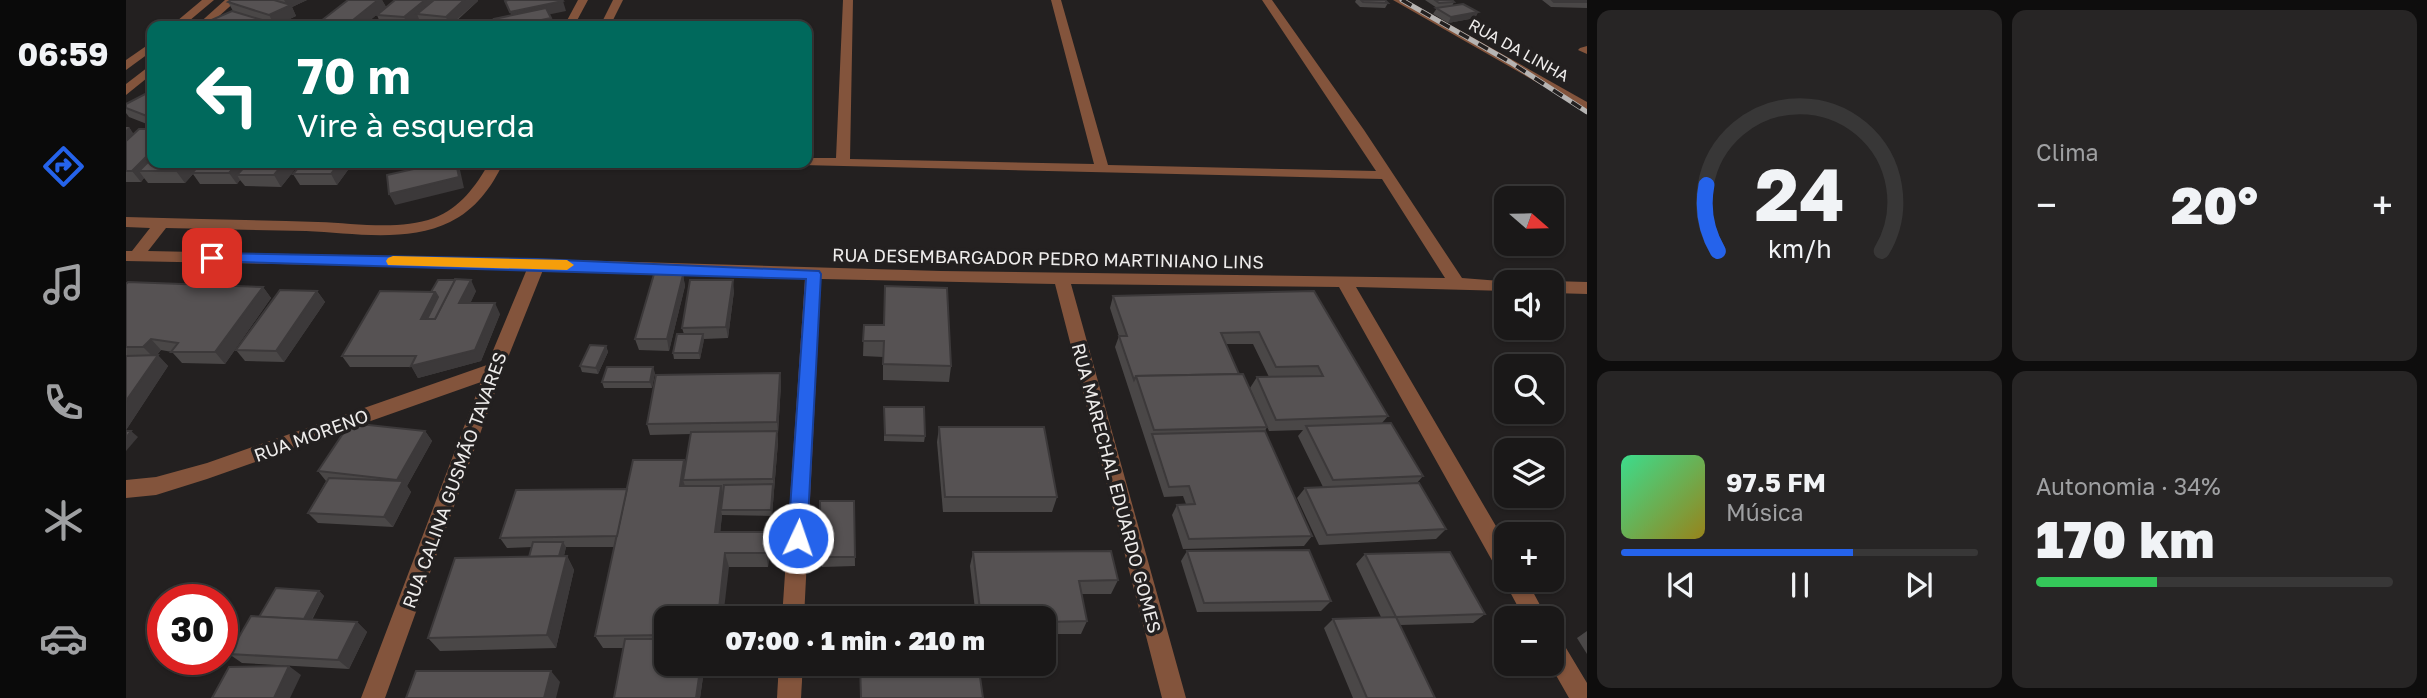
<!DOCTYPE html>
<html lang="pt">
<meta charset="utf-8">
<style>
body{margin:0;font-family:"Golos Text",sans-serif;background:#272525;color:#f1f3f6;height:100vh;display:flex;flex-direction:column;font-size:26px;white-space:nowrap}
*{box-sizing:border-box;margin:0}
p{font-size:23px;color:#9fa0a2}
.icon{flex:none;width:38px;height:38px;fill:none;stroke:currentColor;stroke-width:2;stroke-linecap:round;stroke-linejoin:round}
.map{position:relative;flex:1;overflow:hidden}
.panel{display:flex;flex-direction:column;gap:10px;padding:10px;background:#0e0d0d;width:840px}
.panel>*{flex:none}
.banner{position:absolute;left:21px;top:21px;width:665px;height:147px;border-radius:14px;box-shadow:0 2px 5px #0004,0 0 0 2px #383737;background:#00695c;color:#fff;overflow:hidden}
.needle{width:46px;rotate:110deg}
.controls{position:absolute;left:1368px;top:186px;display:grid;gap:14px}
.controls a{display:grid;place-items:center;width:70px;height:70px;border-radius:14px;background:#1a1818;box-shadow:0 2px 5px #0004,0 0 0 2px #383737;font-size:35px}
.speed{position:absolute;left:21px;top:584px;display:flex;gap:14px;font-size:35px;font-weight:700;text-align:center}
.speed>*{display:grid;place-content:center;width:91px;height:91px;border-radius:50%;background:#1a1818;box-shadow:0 2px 5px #0004,0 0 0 2px #383737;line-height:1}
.speed .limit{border:10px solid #d22;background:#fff;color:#111}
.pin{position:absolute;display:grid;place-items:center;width:60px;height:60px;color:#fff;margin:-30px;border-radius:14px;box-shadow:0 4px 10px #0006}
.me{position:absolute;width:77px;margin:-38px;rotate:3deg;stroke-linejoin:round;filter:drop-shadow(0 0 5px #0008)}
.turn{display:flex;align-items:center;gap:24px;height:147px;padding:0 35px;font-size:32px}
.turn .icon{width:91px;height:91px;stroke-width:2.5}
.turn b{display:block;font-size:49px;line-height:60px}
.big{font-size:52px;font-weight:800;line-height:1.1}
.panel .card{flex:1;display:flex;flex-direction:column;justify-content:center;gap:10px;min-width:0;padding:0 24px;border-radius:14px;background:#272525}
.panel .dial{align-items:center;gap:0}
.dial svg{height:182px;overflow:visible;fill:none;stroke:#383737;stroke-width:7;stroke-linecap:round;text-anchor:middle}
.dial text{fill:#f1f3f6;stroke:none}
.song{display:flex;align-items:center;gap:21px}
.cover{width:84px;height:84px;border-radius:10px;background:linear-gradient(135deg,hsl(150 70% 55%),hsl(50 70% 35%))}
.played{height:7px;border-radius:4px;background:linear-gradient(90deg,#2563eb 65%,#383737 65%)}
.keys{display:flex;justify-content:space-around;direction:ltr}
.heat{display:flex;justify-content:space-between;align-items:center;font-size:38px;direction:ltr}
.charge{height:10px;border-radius:5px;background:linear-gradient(90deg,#34c759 34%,#383737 0)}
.panel .tiles{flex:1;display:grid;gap:10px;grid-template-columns:repeat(2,1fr)}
.trip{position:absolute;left:528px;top:606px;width:402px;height:70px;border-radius:14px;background:#1a1818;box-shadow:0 2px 5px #0004,0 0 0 2px #383737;font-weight:800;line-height:70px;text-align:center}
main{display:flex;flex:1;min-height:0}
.dock{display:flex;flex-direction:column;width:126px;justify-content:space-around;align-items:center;background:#0a0a0a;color:#9fa0a2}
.dock .icon{width:49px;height:49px}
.dock .on{color:#2563eb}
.dock b{font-size:32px;color:#f1f3f6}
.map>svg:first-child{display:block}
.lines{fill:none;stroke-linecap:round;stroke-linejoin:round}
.minor{fill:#83543c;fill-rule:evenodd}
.rail-casing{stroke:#b6b4b3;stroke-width:5}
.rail{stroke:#232020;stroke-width:3.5;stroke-dasharray:11;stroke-linecap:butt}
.wall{fill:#4a4747}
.shaded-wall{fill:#3c393a}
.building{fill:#565253;stroke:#3c393a;stroke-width:2}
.route{fill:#2563eb;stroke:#184099;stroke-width:2}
.slow{fill:#f59e0b}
.labels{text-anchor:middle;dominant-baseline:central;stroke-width:7;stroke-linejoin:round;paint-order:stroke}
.far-street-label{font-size:16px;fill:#eeeceb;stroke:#232020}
.street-label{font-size:18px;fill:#eeeceb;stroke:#232020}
</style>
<main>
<nav class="dock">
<b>06:59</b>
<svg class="icon on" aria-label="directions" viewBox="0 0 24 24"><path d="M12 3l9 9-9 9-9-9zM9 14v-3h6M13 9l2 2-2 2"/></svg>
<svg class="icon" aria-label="music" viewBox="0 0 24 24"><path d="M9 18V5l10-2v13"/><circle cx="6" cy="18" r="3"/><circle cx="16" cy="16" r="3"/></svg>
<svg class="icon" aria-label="phone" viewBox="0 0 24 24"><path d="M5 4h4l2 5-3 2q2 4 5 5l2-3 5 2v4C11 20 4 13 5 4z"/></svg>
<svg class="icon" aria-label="climate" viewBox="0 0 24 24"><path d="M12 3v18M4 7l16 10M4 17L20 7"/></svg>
<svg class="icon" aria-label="car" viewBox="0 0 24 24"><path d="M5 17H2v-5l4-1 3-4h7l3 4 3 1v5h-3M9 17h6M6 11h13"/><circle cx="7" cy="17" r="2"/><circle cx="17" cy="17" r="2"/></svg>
</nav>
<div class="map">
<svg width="1461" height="698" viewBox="0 0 1461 698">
<rect width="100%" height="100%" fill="#232020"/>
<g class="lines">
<!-- minor -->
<g class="minor">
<path d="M76 0H88L57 26H45Z"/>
<path d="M99 0H111L82 26H70Z"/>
<path d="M452 0H462L448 26H438Z"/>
<path d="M487 0H497L484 26H474Z"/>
<path d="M717 0H727L724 159 968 164 925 0H935L982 165 1250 171 1136 0H1146L1238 130 1336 278 1387 282H1381V291L1230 287 1381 545V579H1400L1421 618H1398L1377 579 1379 575 1373 573 1213 287 945 284 1060 698H1036L929 284 695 279 678 618H656L679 278 417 270 377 370 259 698H235L355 382 81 479 30 495 0 498V480L30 477 81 463 361 365 401 269 0 261V251H6L24 228 0 227V217C64 219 128 220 192 222 229 223 272 231 308 218 334 208 350 186 363 163H377C366 187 349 210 324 222 281 243 226 233 180 231 134 230 87 229 40 228L22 251 411 259 815 271 1319 278 1256 179 676 165 675 163H681V158H710Z"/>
<path d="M1267 0H1280L1461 102V111Z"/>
<path d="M26 42V51L0 70V60Z"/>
<path d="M1461 46V54L1452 50 1454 48Z"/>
<path d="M26 64V74L0 95V84Z"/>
<path d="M1426 281 1461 282V294L1426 293Z"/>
<path d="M1426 635 1434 638 1461 683V698H1443L1423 663H1426Z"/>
<path d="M653 663H677L675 698H651Z"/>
</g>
<defs>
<path id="rail" d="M1276 0 1384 62 1461 112"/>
</defs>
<!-- rail casing -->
<use href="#rail" class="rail-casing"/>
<!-- rail -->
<use href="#rail" class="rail"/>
</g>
<!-- wall -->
<g class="wall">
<path d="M105 0H181L166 7 170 16 149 26 140 23 142 26H87L83 21 107 11 102 2Z"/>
<path d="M222 0H256L260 7 237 26H197L195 21Z"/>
<path d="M1230 0H1259L1262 3 1259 8 1234 7 1229 2Z"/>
<path d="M1299 0H1326L1328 2 1326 6 1352 12 1349 18 1322 23 1307 14 1311 8Z"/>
<path d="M1416 0H1461V8L1425 7Z"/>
<path d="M352 1 325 26 295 24 293 19 284 26 255 25 251 15Z"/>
<path d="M26 94V126L3 117 0 113V104Z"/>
<path d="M0 127H3L7 134 174 163 155 187 119 186 114 180 111 184H74L67 174 59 183H22L18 178 15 182H0Z"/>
<path d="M227 163 211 185H174L167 174Z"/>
<path d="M557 275 559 286 543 351 513 350 509 339Z"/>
<path d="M329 280 350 291 344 303 374 314 355 361 292 378 286 367H224L216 356 305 292Z"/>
<path d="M0 284 137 287 145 298 99 364 56 363 46 352 35 350 31 355 42 366 0 430Z"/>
<path d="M191 291 199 302 158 362 119 361 110 350Z"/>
<path d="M608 291 602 338 578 339 574 359H548L547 353 558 334 556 328Z"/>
<path d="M1188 291 1262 416 1256 423 1297 476 1291 483 1320 529 1310 539 1193 545 1171 498 1179 488 1197 487 1172 436 1177 430 1143 431 1124 388 1131 377H1143L1127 344H1100L1113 374 1141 427 1139 431 1186 536 1178 546 1057 549 1046 515 1051 505 1060 504 1057 496 1038 497 989 347 993 336 984 308 987 296Z"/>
<path d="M738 325 825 366 823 382 757 380V357L737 356Z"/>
<path d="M480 346 482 352 472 374 456 372 454 366Z"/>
<path d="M529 373 526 388H478L476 382Z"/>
<path d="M654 373 655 384 652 433H651L652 442 646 516 596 515 594 532 644 546 642 567H603L541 618V663H579L574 698H488L498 648H477L469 636 488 547H440L438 556H441L448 570 430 648 314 651 302 638 403 557 406 547 381 548 374 538 501 489 558 460 559 465 565 434 524 435 521 424Z"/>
<path d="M758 407 799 436 798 442 758 441Z"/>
<path d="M813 427 931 497 926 512H817L811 442Z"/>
<path d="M299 431 306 441 281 486 285 492 267 527 192 523 182 513 200 481 192 471Z"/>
<path d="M728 501 729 566 696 567 695 557Z"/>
<path d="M1061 551 1205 601 1195 611 1071 612 1055 561Z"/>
<path d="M847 552 992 580 985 594H955L961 621 955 634H919V618H850L844 566Z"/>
<path d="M1239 554 1359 614 1347 623 1274 625 1309 698H1227L1198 628 1207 619 1255 617 1230 564Z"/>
<path d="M193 591 198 596 186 620 231 622 241 632 223 669 116 663 103 654Z"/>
<path d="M1461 631V654L1451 638Z"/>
</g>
<!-- shaded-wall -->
<g class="shaded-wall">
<path d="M158 0H181L166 7 170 16 149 26 143 15 162 7Z"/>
<path d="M252 0H256L260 7 237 26H224L222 24Z"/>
<path d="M299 0H312L291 14 293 19 284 26H282L278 17Z"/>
<path d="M338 0H352V1L323 26 320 17Z"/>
<path d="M437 1 440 11 387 22 384 12Z"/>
<path d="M1352 12 1349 18 1322 23 1325 17Z"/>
<path d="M425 18 427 26H387Z"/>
<path d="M139 21 142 26H128Z"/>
<path d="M3 127 11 139 0 149V130Z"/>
<path d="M26 151V163L13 171 18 178 15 182 6 171Z"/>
<path d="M58 163H77L66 173 67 174 59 183 50 171Z"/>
<path d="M112 163H129L111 175 114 180 111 184 103 173Z"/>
<path d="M158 163H174L155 187 148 175Z"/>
<path d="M213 163H227L211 185 205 174Z"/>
<path d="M285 163H338L332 164 334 170 338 188 269 205 263 194 290 174Z"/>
<path d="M557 275 559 286 543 351 541 339Z"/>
<path d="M345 280 350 291 339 315 333 303Z"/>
<path d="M607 280 608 291 602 338 600 327Z"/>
<path d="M137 287 145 298 99 364 89 352Z"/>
<path d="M191 291 199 302 158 362 150 351Z"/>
<path d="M309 292 315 303 304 324 295 319Z"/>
<path d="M369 303 374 314 355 361 292 378 285 366Z"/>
<path d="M577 334 578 340 574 359 573 353Z"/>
<path d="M25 339 35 350 28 358 17 347Z"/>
<path d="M480 346 482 352 472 374 470 368Z"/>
<path d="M32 355 42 366 0 430V401Z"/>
<path d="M527 367 529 373 526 388 524 382Z"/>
<path d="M654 373 655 384 652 433 651 422Z"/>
<path d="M5 431 12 437 0 451V438Z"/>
<path d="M299 431 306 441 281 486 285 492 267 527 258 517 275 485 271 480Z"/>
<path d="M651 431 652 442 648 490 647 479Z"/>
<path d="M558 460 562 475 557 480 560 489 554 486Z"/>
<path d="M647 484 648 490 646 516 645 510Z"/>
<path d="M595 486 598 500 595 510 596 515 593 546 589 532Z"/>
<path d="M642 532 644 546 642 567 640 553Z"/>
<path d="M437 542 440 547 434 570 431 565Z"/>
<path d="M599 553 603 567 597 618H592Z"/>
<path d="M441 556 448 570 430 648 421 635Z"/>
<path d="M193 591 198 596 181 628 176 623Z"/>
<path d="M231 622 241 632 223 669 212 660Z"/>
<path d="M575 663H579L574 698H570Z"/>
<path d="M163 666 175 675 164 698H148Z"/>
<path d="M425 671 434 682 430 698H418Z"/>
</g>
<!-- building -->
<g class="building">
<path d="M105 0H148L165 5 143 15 102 2Z"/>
<path d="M222 0H252L222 24 195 21Z"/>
<path d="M269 0H299L278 17 251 15Z"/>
<path d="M308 0H338L320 17 291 14Z"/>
<path d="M382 0H436L437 1 384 12 379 1Z"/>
<path d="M1235 0H1259L1262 3 1237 2Z"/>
<path d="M1309 0H1326L1328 2 1313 3Z"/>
<path d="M1426 0H1461V2H1428Z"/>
<path d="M1337 4 1352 12 1325 17 1310 8Z"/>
<path d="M420 8 425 18 387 26H372L368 19Z"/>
<path d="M106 11 139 21 128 26H100L83 21Z"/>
<path d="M21 93 26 94V118L0 108V104Z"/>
<path d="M13 129H26V151L6 171H0V141Z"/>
<path d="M26 158V163H58L50 171H13Z"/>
<path d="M75 163H112L103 173H66Z"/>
<path d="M122 163H158L148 175H111Z"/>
<path d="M176 163H213L205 174H167Z"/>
<path d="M314 163H330L333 177 263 194 261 175Z"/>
<path d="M528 274 557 275 541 339H509Z"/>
<path d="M329 279 345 280 333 303H369L349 350 285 366 290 356H216L254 291 309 292 295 319H309Z"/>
<path d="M312 280H329L309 319H301L312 297 309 292H305Z"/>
<path d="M564 280H607L600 327 556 328Z"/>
<path d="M2 282 137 287 89 352H45L52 343 25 339 17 347H0V284Z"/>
<path d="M759 286 821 288 825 366 757 364 758 341H737L738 325H758Z"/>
<path d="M154 290 191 291 150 351 110 350Z"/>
<path d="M1188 291 1262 416 1150 420 1131 377 1197 376 1192 366 1150 367 1133 332 1095 333 1113 374 1010 376 1008 380 993 336H1001L987 296Z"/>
<path d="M551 334H577L573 353H547Z"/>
<path d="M464 345 480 346 470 368 454 366Z"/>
<path d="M32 355 0 401V356Z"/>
<path d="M481 367H527L524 382H476Z"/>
<path d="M654 373 651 422 521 424 530 375Z"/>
<path d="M1117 374 1141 427 1028 430 1010 376Z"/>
<path d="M758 407H798L799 436 759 435Z"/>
<path d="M224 423 299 431 271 480 192 471Z"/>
<path d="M1265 423 1297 476 1207 480 1180 426Z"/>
<path d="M813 427H918L931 497H819Z"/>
<path d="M0 431H5L0 438Z"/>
<path d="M651 431 647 479 557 480 565 432Z"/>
<path d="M1139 431 1186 536 1063 539 1051 505 1069 504 1063 486 1043 487 1026 434Z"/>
<path d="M507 460H558L554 486H595L589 532H642L640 553H599L592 618H541V635L469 636Z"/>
<path d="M203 478 277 481 258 517 182 513Z"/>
<path d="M1293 483 1320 529 1201 535 1179 488Z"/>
<path d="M647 484 645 510H595L598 485Z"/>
<path d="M501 489 491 536 374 538 390 490Z"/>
<path d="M694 501H728L729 557H695Z"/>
<path d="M407 542H437L433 556 403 557Z"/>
<path d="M1183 550 1205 601 1078 603 1061 551Z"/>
<path d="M985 551 992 580 953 581 961 621 919 622V618H855L847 552Z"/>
<path d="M1324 552 1359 614 1270 617 1239 554Z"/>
<path d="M441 556 421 635 302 638 329 558Z"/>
<path d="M150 588 193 591 178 619 133 617Z"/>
<path d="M125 616 231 622 212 660 103 654Z"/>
<path d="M1270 617 1309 698H1241L1207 619Z"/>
<path d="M499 639H541V663H575L570 698H488Z"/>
<path d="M734 663H852L857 698H735Z"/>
<path d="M163 666 148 698H86L103 667Z"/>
<path d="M290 671H425L418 698H280Z"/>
</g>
<!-- route -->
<path class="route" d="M86 253 411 259 693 271 695 274 681 538 679 545 672 547 665 545 662 538 680 279 81 261 79 258Z"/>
<!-- slow -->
<path class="slow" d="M267 256 441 260 448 265 441 270 262 265 260 261 262 258Z"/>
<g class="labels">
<!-- far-street labels -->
<g class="far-street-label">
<text transform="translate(1393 50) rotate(29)">RUA DA LINHA</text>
</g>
<!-- street labels -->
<g class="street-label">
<text transform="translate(922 258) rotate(1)">RUA DESEMBARGADOR PEDRO MARTINIANO LINS</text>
<text transform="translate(185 435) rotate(-20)">RUA MORENO</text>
<text transform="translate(328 480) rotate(-70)">RUA CALINA GUSMÃO TAVARES</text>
<text transform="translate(991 488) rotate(75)">RUA MARECHAL EDUARDO GOMES</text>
</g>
</g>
</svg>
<div class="controls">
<a><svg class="needle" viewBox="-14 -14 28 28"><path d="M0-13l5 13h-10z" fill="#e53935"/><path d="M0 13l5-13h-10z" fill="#9fa0a2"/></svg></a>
<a><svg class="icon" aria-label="sound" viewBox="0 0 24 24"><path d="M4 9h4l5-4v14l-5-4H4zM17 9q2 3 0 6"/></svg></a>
<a><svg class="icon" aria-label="search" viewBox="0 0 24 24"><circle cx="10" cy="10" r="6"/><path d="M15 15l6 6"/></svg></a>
<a><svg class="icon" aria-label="layers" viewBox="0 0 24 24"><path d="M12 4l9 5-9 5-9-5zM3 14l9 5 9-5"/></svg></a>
<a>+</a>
<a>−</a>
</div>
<div class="speed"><div class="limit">30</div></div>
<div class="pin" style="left:86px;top:258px;background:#d93025"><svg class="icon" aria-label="arrive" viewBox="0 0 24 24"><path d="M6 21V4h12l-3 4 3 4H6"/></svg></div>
<svg class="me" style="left:672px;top:538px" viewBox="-20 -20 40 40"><circle r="17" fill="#2563eb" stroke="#fff" stroke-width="3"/><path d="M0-11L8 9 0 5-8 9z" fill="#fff"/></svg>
<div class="trip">07:00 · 1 min · 210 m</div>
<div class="banner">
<div class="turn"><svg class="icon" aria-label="left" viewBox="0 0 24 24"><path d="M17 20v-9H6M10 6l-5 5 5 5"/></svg><div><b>70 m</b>Vire à esquerda</div></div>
</div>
</div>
<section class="panel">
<div class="tiles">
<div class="card dial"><svg viewBox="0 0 100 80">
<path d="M14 69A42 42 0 1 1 86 69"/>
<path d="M14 69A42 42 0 0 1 9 40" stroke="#2563eb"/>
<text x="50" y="56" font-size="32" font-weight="700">24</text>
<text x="50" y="72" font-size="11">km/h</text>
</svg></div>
<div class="card"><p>Clima</p>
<div class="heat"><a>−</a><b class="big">20°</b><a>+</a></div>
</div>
<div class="card">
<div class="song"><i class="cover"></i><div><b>97.5 FM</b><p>Música</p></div></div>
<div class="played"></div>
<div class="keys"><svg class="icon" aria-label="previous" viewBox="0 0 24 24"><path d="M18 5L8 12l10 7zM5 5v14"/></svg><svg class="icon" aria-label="pause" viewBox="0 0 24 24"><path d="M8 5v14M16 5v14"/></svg><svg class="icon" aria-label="next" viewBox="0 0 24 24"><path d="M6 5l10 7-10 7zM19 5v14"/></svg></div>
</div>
<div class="card"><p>Autonomia · 34%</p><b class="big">170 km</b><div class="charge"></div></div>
</div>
</section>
</main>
